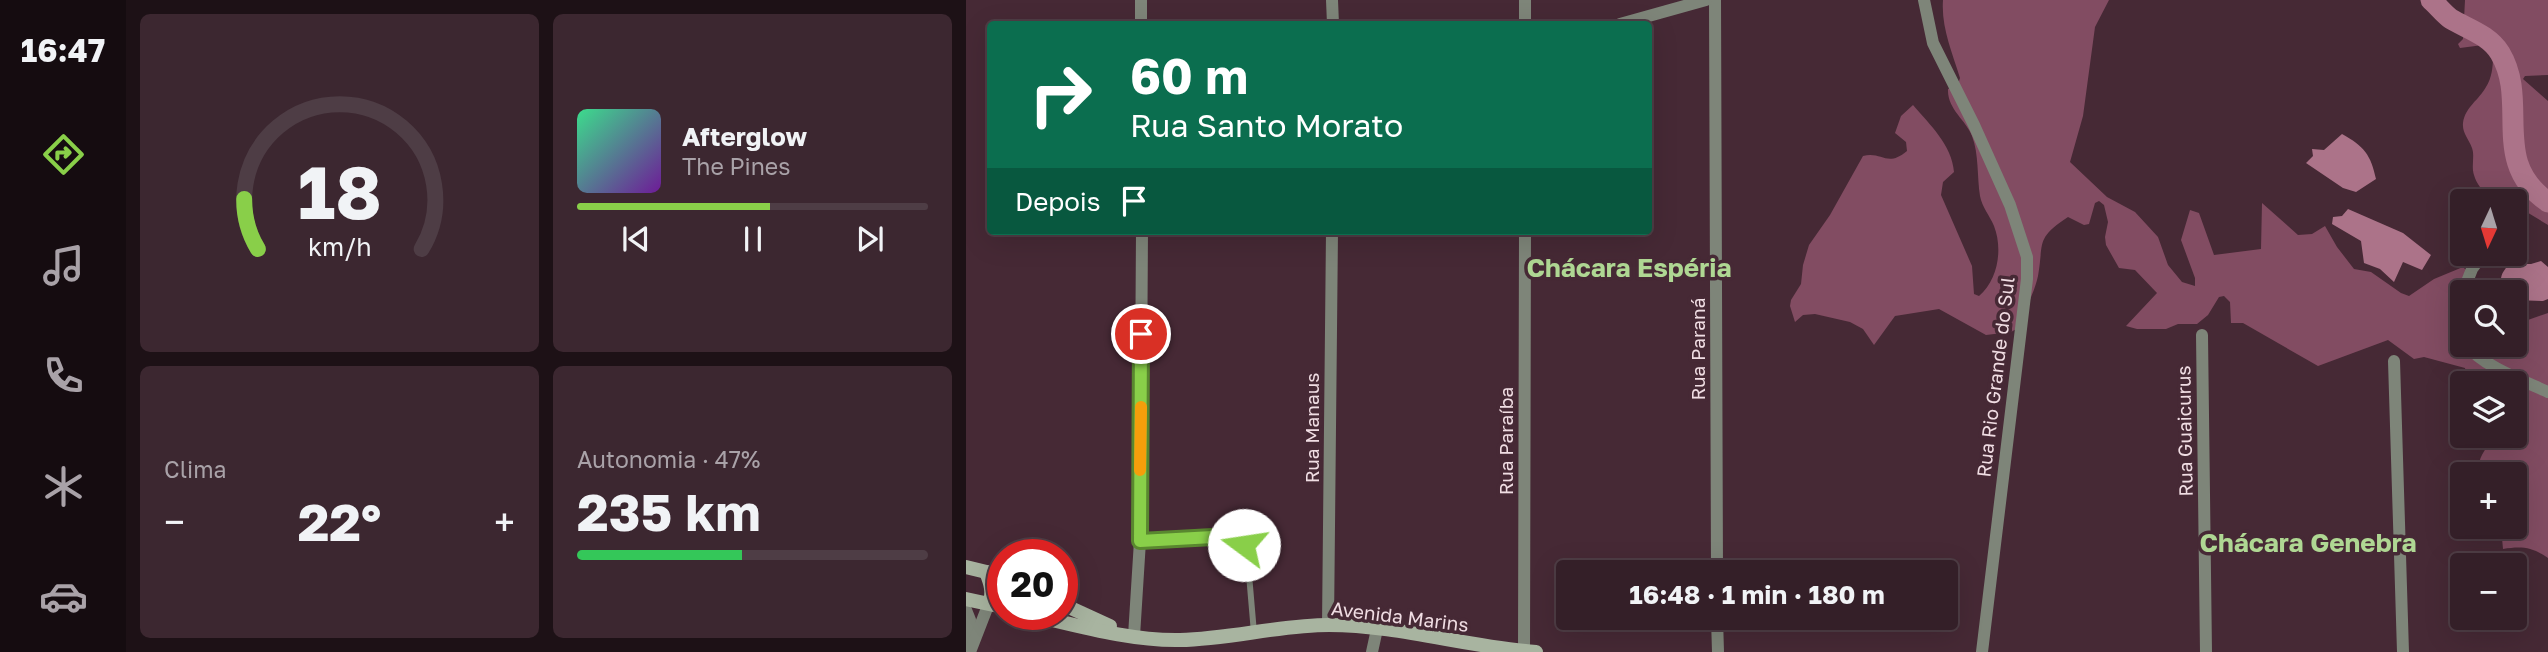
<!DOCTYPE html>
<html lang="pt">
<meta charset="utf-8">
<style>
body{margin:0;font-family:"Golos Text",sans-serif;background:#3c2730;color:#f1f3f6;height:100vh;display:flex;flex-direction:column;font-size:26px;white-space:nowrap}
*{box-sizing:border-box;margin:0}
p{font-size:23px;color:#a9a2a8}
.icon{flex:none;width:38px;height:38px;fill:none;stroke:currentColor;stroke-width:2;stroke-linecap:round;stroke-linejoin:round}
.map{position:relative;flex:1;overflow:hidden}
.details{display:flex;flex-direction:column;gap:14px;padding:14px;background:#1d1116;width:840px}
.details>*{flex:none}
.top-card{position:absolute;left:21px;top:21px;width:665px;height:214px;border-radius:7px;box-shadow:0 7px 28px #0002,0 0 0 2px #4e3d45;background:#0b6e4f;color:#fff;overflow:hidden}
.needle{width:46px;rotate:184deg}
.controls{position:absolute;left:1484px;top:189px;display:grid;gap:14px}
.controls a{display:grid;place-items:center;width:77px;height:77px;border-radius:7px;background:#341f28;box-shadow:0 7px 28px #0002,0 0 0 2px #4e3d45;font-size:35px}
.speed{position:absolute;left:21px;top:539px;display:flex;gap:14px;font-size:35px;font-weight:700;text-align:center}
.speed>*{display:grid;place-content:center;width:91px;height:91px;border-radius:50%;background:#341f28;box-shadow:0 7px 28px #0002,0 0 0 2px #4e3d45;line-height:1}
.speed .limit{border:10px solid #d22;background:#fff;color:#111}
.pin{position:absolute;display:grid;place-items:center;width:60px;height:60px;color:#fff;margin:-30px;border:4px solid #fff;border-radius:50%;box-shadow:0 2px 7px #0007}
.me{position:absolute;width:77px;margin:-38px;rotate:284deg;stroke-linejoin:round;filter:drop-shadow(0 0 5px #0008)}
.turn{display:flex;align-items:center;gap:24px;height:147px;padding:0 28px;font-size:32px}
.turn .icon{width:91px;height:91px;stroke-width:2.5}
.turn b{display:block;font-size:49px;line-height:60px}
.then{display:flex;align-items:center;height:66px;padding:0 28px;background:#0003;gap:14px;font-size:26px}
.big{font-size:52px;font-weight:700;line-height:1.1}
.details .widget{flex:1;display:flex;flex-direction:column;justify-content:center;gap:10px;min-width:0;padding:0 24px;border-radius:10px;background:#3c2730}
.details .dial{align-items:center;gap:0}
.dial svg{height:182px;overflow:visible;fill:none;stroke:#4e3d45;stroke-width:7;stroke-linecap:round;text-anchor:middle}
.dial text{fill:#f1f3f6;stroke:none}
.song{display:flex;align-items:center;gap:21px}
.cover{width:84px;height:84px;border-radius:10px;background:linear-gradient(135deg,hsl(150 70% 55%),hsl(280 70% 35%))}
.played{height:7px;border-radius:4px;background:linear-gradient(90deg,#89cf49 55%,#4e3d45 55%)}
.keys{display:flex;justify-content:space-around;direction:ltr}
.heat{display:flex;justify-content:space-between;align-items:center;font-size:38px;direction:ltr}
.charge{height:10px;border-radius:5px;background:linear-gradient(90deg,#34c759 47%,#4e3d45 0)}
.details .tiles{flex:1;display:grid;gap:14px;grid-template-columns:repeat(2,1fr)}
.trip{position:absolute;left:590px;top:560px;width:402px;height:70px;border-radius:7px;background:#341f28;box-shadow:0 7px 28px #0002,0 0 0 2px #4e3d45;font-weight:700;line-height:70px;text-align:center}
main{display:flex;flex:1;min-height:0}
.tab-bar{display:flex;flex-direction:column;width:126px;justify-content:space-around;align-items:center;background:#150c10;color:#a9a2a8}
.tab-bar .icon{width:49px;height:49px}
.tab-bar .current{color:#89cf49}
.tab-bar b{font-size:32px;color:#f1f3f6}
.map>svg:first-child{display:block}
.forest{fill:#824c62}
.water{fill:#ac7389}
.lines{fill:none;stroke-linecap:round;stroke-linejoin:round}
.river{stroke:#ac7389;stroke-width:21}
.lane{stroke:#7e8579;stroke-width:6}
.street{stroke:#7e8579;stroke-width:12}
.secondary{stroke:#a8b4a0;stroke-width:14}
.route-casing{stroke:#59872f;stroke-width:18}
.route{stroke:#89cf49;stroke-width:12}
.slow{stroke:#f59e0b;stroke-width:12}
.labels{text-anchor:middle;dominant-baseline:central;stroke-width:7;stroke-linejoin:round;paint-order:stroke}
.street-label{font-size:19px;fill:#f0dde3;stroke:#462935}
.district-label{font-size:26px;font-weight:bold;fill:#afd793;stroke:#462935}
</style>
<main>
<nav class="tab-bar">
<b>16:47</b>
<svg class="icon current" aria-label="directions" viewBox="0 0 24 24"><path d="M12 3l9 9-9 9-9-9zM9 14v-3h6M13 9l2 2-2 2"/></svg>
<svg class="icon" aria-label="music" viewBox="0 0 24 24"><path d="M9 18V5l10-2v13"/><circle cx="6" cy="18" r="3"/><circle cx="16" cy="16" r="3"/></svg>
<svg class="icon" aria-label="phone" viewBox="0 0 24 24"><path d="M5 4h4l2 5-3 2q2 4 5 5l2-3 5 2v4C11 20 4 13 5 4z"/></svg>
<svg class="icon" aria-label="climate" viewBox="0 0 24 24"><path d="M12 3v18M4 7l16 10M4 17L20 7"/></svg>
<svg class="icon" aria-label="car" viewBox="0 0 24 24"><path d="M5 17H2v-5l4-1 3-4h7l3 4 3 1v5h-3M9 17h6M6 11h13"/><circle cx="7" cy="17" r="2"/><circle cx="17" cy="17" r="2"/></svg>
</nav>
<section class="details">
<div class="tiles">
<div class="widget dial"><svg viewBox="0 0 100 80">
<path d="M14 69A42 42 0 1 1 86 69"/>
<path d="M14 69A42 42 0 0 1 8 47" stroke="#89cf49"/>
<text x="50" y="56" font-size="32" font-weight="700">18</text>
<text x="50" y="72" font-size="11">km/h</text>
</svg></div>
<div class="widget">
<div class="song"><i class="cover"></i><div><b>Afterglow</b><p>The Pines</p></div></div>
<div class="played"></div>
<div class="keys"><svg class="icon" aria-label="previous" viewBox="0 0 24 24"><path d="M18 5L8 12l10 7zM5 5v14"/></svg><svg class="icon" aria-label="pause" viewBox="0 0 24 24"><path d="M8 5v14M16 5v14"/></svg><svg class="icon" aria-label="next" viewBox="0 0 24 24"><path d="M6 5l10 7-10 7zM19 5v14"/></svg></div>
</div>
<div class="widget"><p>Clima</p>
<div class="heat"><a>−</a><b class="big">22°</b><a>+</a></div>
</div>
<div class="widget"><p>Autonomia · 47%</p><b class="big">235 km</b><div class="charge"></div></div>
</div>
</section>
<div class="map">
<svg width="1582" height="652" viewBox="0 0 1582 652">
<rect width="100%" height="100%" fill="#462935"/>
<!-- forest -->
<g class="forest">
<path d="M977 0H1143L1129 27 1117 116 1104 162 1141 197 1169 212 1192 237 1202 265 1216 282 1229 286V278L1215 240 1224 210 1233 213 1248 255 1295 249 1296 203 1332 235 1346 234 1359 226 1371 247 1388 269 1405 272 1435 293 1443 296 1468 279 1497 267 1522 292H1496V345H1549V313L1559 321 1582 313V558C1566 547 1556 546 1537 549L1535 527H1549V474H1515C1508 460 1521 448 1529 436H1549V383H1502L1499 368 1458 357 1448 359 1422 340 1352 366 1277 323H1265L1264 302 1258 296 1253 297 1242 315 1231 324H1212L1200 329H1171L1160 326 1191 293 1169 270 1153 268 1140 245 1139 237 1142 222 1138 205 1133 201 1129 203 1123 224 1118 225 1102 217C1069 239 1078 242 1072 276 1068 294 1058 312 1052 328L1045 332 1020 335 973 309 929 316 908 345 897 329 884 322 849 314 837 315 829 322 824 306 825 300 835 284 837 265 843 245 864 215 897 156C916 151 921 168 941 151L940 142 929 133 935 116 947 105C964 125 986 145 988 172L977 182 975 195 1006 266 1008 294 1013 296C1032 280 1037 249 1028 226 1024 216 1016 207 1014 196 1011 177 1013 154 1006 136 1000 120 981 109 982 89L992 84 994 78C986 52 975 27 977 0Z"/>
<path d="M1499 0H1582V75L1559 76 1557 79 1582 101V225L1549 205V201C1530 201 1513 193 1508 175 1505 166 1509 156 1506 148 1503 139 1496 133 1497 123 1499 107 1513 100 1520 87 1526 78 1527 66 1527 56L1517 45 1494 48 1492 44 1497 39Z"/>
</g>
<!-- water -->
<g class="water">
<path d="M1376 134C1398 146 1405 155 1410 179L1390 192 1377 188 1340 163 1347 156 1346 149 1358 150Z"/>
<path d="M1382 209 1437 233 1465 255 1456 270 1437 262 1428 282 1414 269 1398 263 1395 241 1366 224 1367 217 1376 216Z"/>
<path d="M1575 261 1582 267V299L1577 301 1549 300V292H1540C1532 280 1534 275 1543 264H1565Z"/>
</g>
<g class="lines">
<!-- river -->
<path class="river" d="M1465 0C1472 6 1478 14 1485 19 1502 29 1523 35 1534 53 1564 103 1523 162 1582 202"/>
<!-- lane -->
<path class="lane" d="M174 541 265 536 274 539 281 551 288 633"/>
<!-- street -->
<g class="street">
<path d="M175 0V24"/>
<path d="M366 0 367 24"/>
<path d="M559 0V24"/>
<path d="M749 0 751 572"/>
<path d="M958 0 967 43 1008 125 1044 205 1061 257V279L1016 652"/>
<path d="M654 24 740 0"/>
<path d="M1497 292 1506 269 1517 254"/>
<path d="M1496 295C1489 312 1485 322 1496 338"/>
<path d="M1236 335 1240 652"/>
<path d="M1501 345C1516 366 1558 381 1582 392"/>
<path d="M1428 361 1437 652"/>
<path d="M0 610 4 620 3 643"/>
<path d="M751 618 752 652"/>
<path d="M362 625 366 231"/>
<path d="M168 636 174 541 176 231"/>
<path d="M558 651 559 231"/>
<path d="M4 652 23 603"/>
<path d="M406 652 411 629"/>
</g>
<!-- secondary -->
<g class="secondary">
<path d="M0 567 37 576"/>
<path d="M20 572C24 582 28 593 23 603"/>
<path d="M0 599 37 607"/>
<path d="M96 604 144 626"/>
<path d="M61 614C110 625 163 641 214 640 264 639 314 625 363 625 431 625 502 647 570 652"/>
</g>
</g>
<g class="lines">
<defs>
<path id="route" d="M175 334 174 541 265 536 274 539 278 545"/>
</defs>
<!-- route casing -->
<use href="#route" class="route-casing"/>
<!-- route -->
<use href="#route" class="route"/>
<!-- slow -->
<path class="slow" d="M174 470 175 407"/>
</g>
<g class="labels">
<!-- street labels -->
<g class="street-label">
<text transform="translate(731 349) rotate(-90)">Rua Paraná</text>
<text transform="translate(1029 377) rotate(-83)">Rua Rio Grande do Sul</text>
<text transform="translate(345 428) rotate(-90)">Rua Manaus</text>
<text transform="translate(1218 431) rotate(-91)">Rua Guaicurus</text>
<text transform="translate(539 441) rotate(-90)">Rua Paraíba</text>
<text transform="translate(434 616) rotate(7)">Avenida Marins</text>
</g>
<!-- district labels -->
<g class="district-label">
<text x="663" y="267">Chácara Espéria</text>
<text x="1342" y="542">Chácara Genebra</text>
</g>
</g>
</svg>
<div class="controls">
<a><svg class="needle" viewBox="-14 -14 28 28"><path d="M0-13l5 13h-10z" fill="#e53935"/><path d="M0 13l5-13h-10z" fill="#a9a2a8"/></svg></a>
<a><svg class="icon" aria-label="search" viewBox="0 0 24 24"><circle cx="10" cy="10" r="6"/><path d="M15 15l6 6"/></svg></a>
<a><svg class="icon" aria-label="layers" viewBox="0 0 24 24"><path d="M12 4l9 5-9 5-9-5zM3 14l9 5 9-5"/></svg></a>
<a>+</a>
<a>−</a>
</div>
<div class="speed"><div class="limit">20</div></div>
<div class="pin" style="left:175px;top:334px;background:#d93025"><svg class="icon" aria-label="arrive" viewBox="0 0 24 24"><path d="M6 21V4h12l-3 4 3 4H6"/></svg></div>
<svg class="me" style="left:278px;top:545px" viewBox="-20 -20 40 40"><circle r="19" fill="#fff"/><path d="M0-13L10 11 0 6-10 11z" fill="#89cf49"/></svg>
<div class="trip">16:48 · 1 min · 180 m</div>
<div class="top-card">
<div class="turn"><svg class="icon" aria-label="right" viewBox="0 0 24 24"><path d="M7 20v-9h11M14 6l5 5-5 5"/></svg><div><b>60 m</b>Rua Santo Morato</div></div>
<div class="then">Depois<svg class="icon" aria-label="arrive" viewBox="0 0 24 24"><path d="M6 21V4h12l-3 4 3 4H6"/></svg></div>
</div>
</div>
</main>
